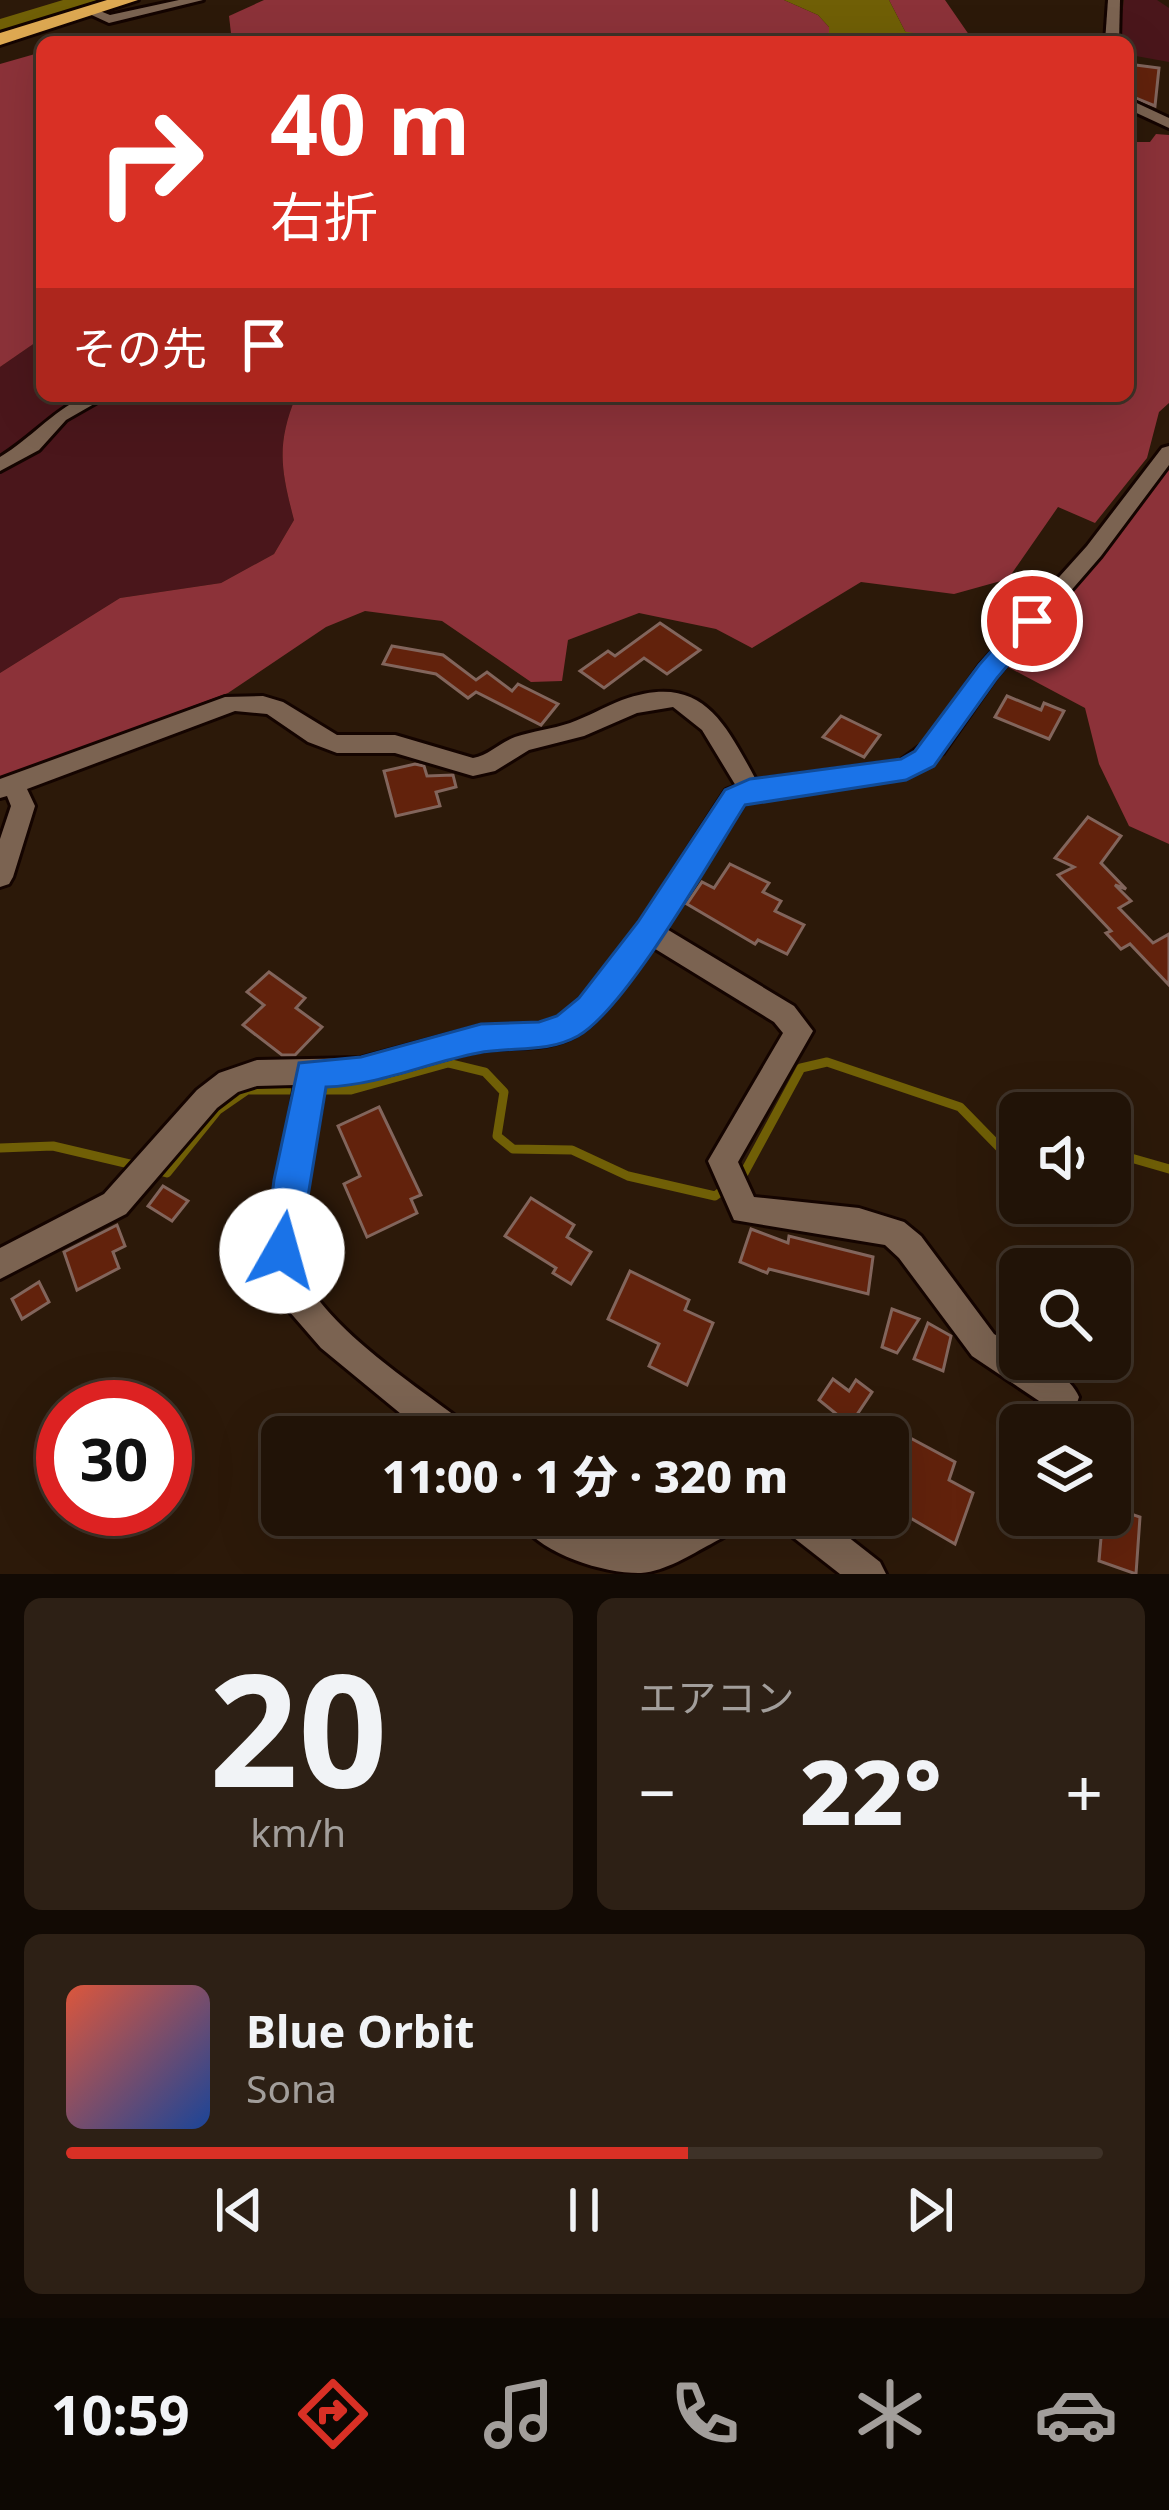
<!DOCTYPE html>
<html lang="ja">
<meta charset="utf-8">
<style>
body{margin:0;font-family:"Noto Sans","Noto Sans JP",sans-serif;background:#2d2015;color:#f1f3f6;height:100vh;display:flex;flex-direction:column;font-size:45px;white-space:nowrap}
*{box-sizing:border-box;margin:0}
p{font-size:39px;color:#a29e9b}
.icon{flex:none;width:66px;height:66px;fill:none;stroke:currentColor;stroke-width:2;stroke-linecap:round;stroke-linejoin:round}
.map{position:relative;height:1574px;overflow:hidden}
.side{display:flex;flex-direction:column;gap:24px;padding:24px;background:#120a04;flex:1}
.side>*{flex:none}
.hud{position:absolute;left:36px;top:36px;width:1098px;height:366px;border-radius:18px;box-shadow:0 12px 48px #0002,0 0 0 3px #3e3228;background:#d93025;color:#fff;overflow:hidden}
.tools{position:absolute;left:999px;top:1092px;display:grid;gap:24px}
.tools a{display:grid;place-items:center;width:132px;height:132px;border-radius:18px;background:#211307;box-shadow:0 12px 48px #0002,0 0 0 3px #3e3228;font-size:60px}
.speed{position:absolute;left:36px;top:1380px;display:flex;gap:24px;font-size:60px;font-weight:700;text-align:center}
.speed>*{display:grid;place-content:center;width:156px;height:156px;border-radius:50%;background:#211307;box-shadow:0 12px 48px #0002,0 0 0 3px #3e3228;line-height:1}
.speed .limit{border:18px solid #d22;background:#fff;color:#111}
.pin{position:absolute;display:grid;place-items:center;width:102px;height:102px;color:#fff;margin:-51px;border:6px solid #fff;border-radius:50%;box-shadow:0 3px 12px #0007}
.me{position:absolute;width:132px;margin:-66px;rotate:7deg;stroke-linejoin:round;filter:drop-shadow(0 0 9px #0008)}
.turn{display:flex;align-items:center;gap:42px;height:252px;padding:0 36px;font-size:54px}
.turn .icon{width:156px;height:156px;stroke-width:2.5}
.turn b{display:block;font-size:84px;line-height:102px}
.then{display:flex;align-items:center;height:114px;padding:0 36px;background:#0003;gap:24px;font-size:45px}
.big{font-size:90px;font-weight:800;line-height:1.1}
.side .widget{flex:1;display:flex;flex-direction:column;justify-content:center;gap:18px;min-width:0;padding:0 42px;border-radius:18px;background:#2d2015}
.side .dial{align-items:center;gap:0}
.dial b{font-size:156px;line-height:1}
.song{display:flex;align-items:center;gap:36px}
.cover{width:144px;height:144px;border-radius:18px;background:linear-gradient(135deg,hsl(10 70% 55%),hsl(220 70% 35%))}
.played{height:12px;border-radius:6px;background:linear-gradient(90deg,#d93025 60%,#3e3228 60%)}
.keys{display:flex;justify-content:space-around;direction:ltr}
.heat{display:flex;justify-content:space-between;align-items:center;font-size:66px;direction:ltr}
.side .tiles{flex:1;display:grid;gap:24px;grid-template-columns:1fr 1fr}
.widget:last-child{grid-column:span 2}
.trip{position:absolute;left:261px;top:1416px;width:648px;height:120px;border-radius:18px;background:#211307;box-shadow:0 12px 48px #0002,0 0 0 3px #3e3228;font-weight:800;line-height:120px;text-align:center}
.menu{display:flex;height:192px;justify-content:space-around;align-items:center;background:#0d0803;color:#a29e9b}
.menu .icon{width:84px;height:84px}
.menu .selected{color:#d93025}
.menu b{font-size:54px;color:#f1f3f6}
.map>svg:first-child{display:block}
.green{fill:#4a161b}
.forest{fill:#8c3239}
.water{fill:#705f06}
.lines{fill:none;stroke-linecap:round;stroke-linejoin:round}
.stream-far1{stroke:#705f06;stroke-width:4.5}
.stream{stroke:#705f06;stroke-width:9}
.river{fill:#705f06;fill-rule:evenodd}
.building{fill:#62220c;stroke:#82655c;stroke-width:3}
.minor-casing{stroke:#140400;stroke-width:6}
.highway-casing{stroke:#140400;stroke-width:6}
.minor{fill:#7b6351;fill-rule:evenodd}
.highway{fill:#dea952;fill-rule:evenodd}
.route{fill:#1a73e8;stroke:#114b97;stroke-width:3}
</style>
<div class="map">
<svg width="1169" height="1574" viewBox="0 0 1169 1574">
<rect width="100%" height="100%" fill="#2c1909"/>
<!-- green -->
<g class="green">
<path d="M1124 0H1157L1169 8V62L1136 56 1119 34Z"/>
<path d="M42 338V396H296C276 445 281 470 294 520L274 554 221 583 120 598 0 673V367Z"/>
</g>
<!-- forest -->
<g class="forest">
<path d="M264 0H784L818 15 829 27V42H232L229 16Z"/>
<path d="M889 0H945L974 42H904L907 35Z"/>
<path d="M42 52V338L0 367V64Z"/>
<path d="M1156 134 1169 135V403L1159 412 1147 458 1095 523 1058 507 1008 579 954 594 861 582 752 648 716 629 639 613 568 640 562 681 531 682 442 621 365 611 326 627 228 693 0 778V673L120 598 221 583 274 554 294 520C281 470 276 445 296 396H1128V142H1150Z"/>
<path d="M1169 463V844L1129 826 1099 764 1085 708 1004 665Z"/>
</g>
<!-- water -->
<path class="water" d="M784 0H889L907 35 904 42H829V27L818 15Z"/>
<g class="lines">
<!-- stream-far1 -->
<path class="stream-far1" d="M899 33 957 42"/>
<!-- stream -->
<g class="stream">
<path d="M0 1148 53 1146 138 1166"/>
<path d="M1110 1152 1169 1169"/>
<path d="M152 1169 167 1173 218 1110 247 1090H351L448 1063 485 1072 504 1092 497 1136 513 1149 572 1150 628 1176 715 1196 743 1175 801 1068 827 1062 960 1107 1001 1149 1020 1155"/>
</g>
<!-- river -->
<path class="river" d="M63 0H98L0 33V19Z"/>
</g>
<!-- building -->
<g class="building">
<path d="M1128 64 1159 68 1155 106 1128 95Z"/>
<path d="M660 623 700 650 667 674 644 658 604 688 580 671 608 651 615 656Z"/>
<path d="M392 646 443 655 476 680 487 672 512 691 518 684 558 704 541 725 476 692 468 698 436 674 383 664Z"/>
<path d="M1007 696 1041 710 1044 703 1064 711 1049 739 995 717Z"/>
<path d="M841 716 880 735 864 757 823 737Z"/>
<path d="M415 764 424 766 427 776 453 775 456 787 436 792 440 806 396 816 384 771Z"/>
<path d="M1088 817 1121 836 1101 863 1126 889 1115 885 1131 901 1119 908 1153 943 1169 934V985L1130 944 1121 949 1106 933 1111 931 1058 875 1074 867 1055 858Z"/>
<path d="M730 864 769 883 763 892 781 901 775 911 804 925 787 954 758 940 755 944 687 904 702 882 714 888Z"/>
<path d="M269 972 305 998 296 1008 322 1027 295 1055H282L243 1025 264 1005 247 992Z"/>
<path d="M379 1107 421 1195 411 1199 417 1213 367 1237 344 1184 360 1176 338 1126Z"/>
<path d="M163 1186 188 1201 172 1221 148 1206Z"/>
<path d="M531 1198 574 1225 567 1237 591 1252 571 1284 553 1273 556 1268 505 1236Z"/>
<path d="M117 1225 125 1246 113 1252 119 1268 77 1290 64 1252Z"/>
<path d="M751 1229 788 1243 789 1236 873 1257 868 1294 769 1269 767 1273 740 1262Z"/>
<path d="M630 1271 689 1300 685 1310 713 1323 687 1385 649 1366 659 1344 608 1319Z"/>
<path d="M39 1282 49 1302 22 1319 12 1299Z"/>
<path d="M892 1309 919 1319 897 1353 882 1347Z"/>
<path d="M928 1323 951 1336 943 1371 914 1359Z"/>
<path d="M833 1379 849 1391 856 1380 872 1392 850 1425 819 1400Z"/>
<path d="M888 1426 955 1462 949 1480 973 1493 955 1544 888 1505Z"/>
<path d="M1110 1507 1140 1517 1136 1574 1099 1561 1103 1515H1110Z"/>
</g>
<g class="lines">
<defs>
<g id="minor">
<path d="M179 0H203L109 23 83 11 90 7 110 15Z"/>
<path d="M1108 0H1120L1119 42H1105Z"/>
<path d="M1128 99 1169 118V128L1128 109Z"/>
<path d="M85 396H108L66 420 39 450 0 471V457C33 437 49 414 85 396Z"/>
<path d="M1169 446V465L1101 556 996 677 943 753 906 778 754 799 744 804 665 928 794 1006 813 1031 738 1162 754 1197 859 1208 904 1222 921 1236 994 1334 1020 1350V1359C1041 1359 1071 1377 1079 1397L1075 1409 1063 1413 1051 1409 972 1356 899 1258 885 1245 734 1220 708 1161 783 1033 774 1022 652 947C631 975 610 1013 580 1033 549 1053 513 1045 479 1051 424 1061 382 1083 324 1084 319 1140 298 1193 297 1249 297 1312 421 1388 467 1425L472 1437H429L321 1348 282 1303 269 1272 267 1245 295 1085 257 1086 238 1092 217 1108 126 1214 0 1279V1248L104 1194 197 1090 219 1073 257 1060 361 1058 481 1026 539 1024 559 1017 580 999 640 923 726 790 736 786 702 730 673 707 637 713 584 736 529 750 495 771 473 776 395 753H337L308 742 267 714 235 711 27 789 35 806 13 877 9 884 0 887V839L11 806 7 796 0 798V779L225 697 263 696 283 702 337 735H395L473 758C489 755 499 743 515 737 533 731 552 729 570 723 587 717 604 707 622 700 700 672 723 719 756 780L900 761 927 741 980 665 1087 546 1162 448Z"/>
<path d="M517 1515H562L591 1531 640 1539 655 1536 695 1515H747C740 1531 726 1535 711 1544 690 1555 666 1571 641 1573 603 1574 532 1552 517 1515Z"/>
<path d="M775 1515H820L880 1562 886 1574H840L780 1527Z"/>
</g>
<path id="highway" d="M107 0H138L0 45V33Z"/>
</defs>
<!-- minor casing -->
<use href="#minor" class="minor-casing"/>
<!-- highway casing -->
<use href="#highway" class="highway-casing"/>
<!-- minor -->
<use href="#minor" class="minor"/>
<!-- highway -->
<use href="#highway" class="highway"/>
</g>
<!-- route -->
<path class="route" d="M1032 612 1044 621 1040 627 997 678 934 766 906 780 745 805C712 857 626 1009 578 1036 545 1054 513 1046 478 1053 426 1063 380 1085 326 1087L299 1251 294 1263 282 1268 270 1263 265 1251 274 1180 299 1063 361 1057 481 1024 539 1022 557 1016 579 998 638 922 725 790 750 779 901 759 915 751 979 665 1023 615Z"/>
</svg>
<div class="tools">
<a><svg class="icon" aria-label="sound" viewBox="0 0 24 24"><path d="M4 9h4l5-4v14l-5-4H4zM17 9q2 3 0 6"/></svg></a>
<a><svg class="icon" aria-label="search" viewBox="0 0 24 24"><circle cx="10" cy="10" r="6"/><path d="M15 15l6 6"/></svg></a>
<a><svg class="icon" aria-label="layers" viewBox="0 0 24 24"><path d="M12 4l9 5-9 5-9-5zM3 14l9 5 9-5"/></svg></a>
</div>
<div class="speed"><div class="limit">30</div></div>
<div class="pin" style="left:1032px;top:621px;background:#d93025"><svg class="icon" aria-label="arrive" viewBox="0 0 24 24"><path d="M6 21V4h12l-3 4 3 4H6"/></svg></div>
<svg class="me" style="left:282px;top:1251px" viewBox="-20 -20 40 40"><circle r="19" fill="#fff"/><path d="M0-13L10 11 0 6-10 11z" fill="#1a73e8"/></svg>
<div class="trip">11:00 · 1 分 · 320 m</div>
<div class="hud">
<div class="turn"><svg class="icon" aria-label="right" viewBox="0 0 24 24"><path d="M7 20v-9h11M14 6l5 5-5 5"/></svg><div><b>40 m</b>右折</div></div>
<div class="then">その先<svg class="icon" aria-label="arrive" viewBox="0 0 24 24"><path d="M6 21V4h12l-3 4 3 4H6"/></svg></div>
</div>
</div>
<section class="side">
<div class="tiles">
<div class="widget dial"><b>20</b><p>km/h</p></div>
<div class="widget"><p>エアコン</p>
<div class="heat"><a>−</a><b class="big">22°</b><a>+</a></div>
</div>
<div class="widget">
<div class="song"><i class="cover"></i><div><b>Blue Orbit</b><p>Sona</p></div></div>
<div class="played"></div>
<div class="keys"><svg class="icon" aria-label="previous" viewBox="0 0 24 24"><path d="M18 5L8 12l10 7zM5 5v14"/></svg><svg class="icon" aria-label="pause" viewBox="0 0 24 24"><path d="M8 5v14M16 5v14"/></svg><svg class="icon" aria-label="next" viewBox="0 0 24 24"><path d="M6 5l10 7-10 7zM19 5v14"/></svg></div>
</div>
</div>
</section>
<nav class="menu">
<b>10:59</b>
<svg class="icon selected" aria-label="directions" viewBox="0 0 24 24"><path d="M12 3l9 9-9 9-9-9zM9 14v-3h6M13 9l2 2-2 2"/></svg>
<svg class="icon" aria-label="music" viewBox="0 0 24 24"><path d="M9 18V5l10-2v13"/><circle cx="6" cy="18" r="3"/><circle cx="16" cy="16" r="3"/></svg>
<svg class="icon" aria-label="phone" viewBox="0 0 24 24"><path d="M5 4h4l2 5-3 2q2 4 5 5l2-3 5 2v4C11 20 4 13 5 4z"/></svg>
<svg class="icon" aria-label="climate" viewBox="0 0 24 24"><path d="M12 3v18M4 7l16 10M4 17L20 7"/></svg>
<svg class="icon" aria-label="car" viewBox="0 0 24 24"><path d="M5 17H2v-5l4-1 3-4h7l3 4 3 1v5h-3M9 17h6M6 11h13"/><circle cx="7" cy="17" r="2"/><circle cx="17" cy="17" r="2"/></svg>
</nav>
